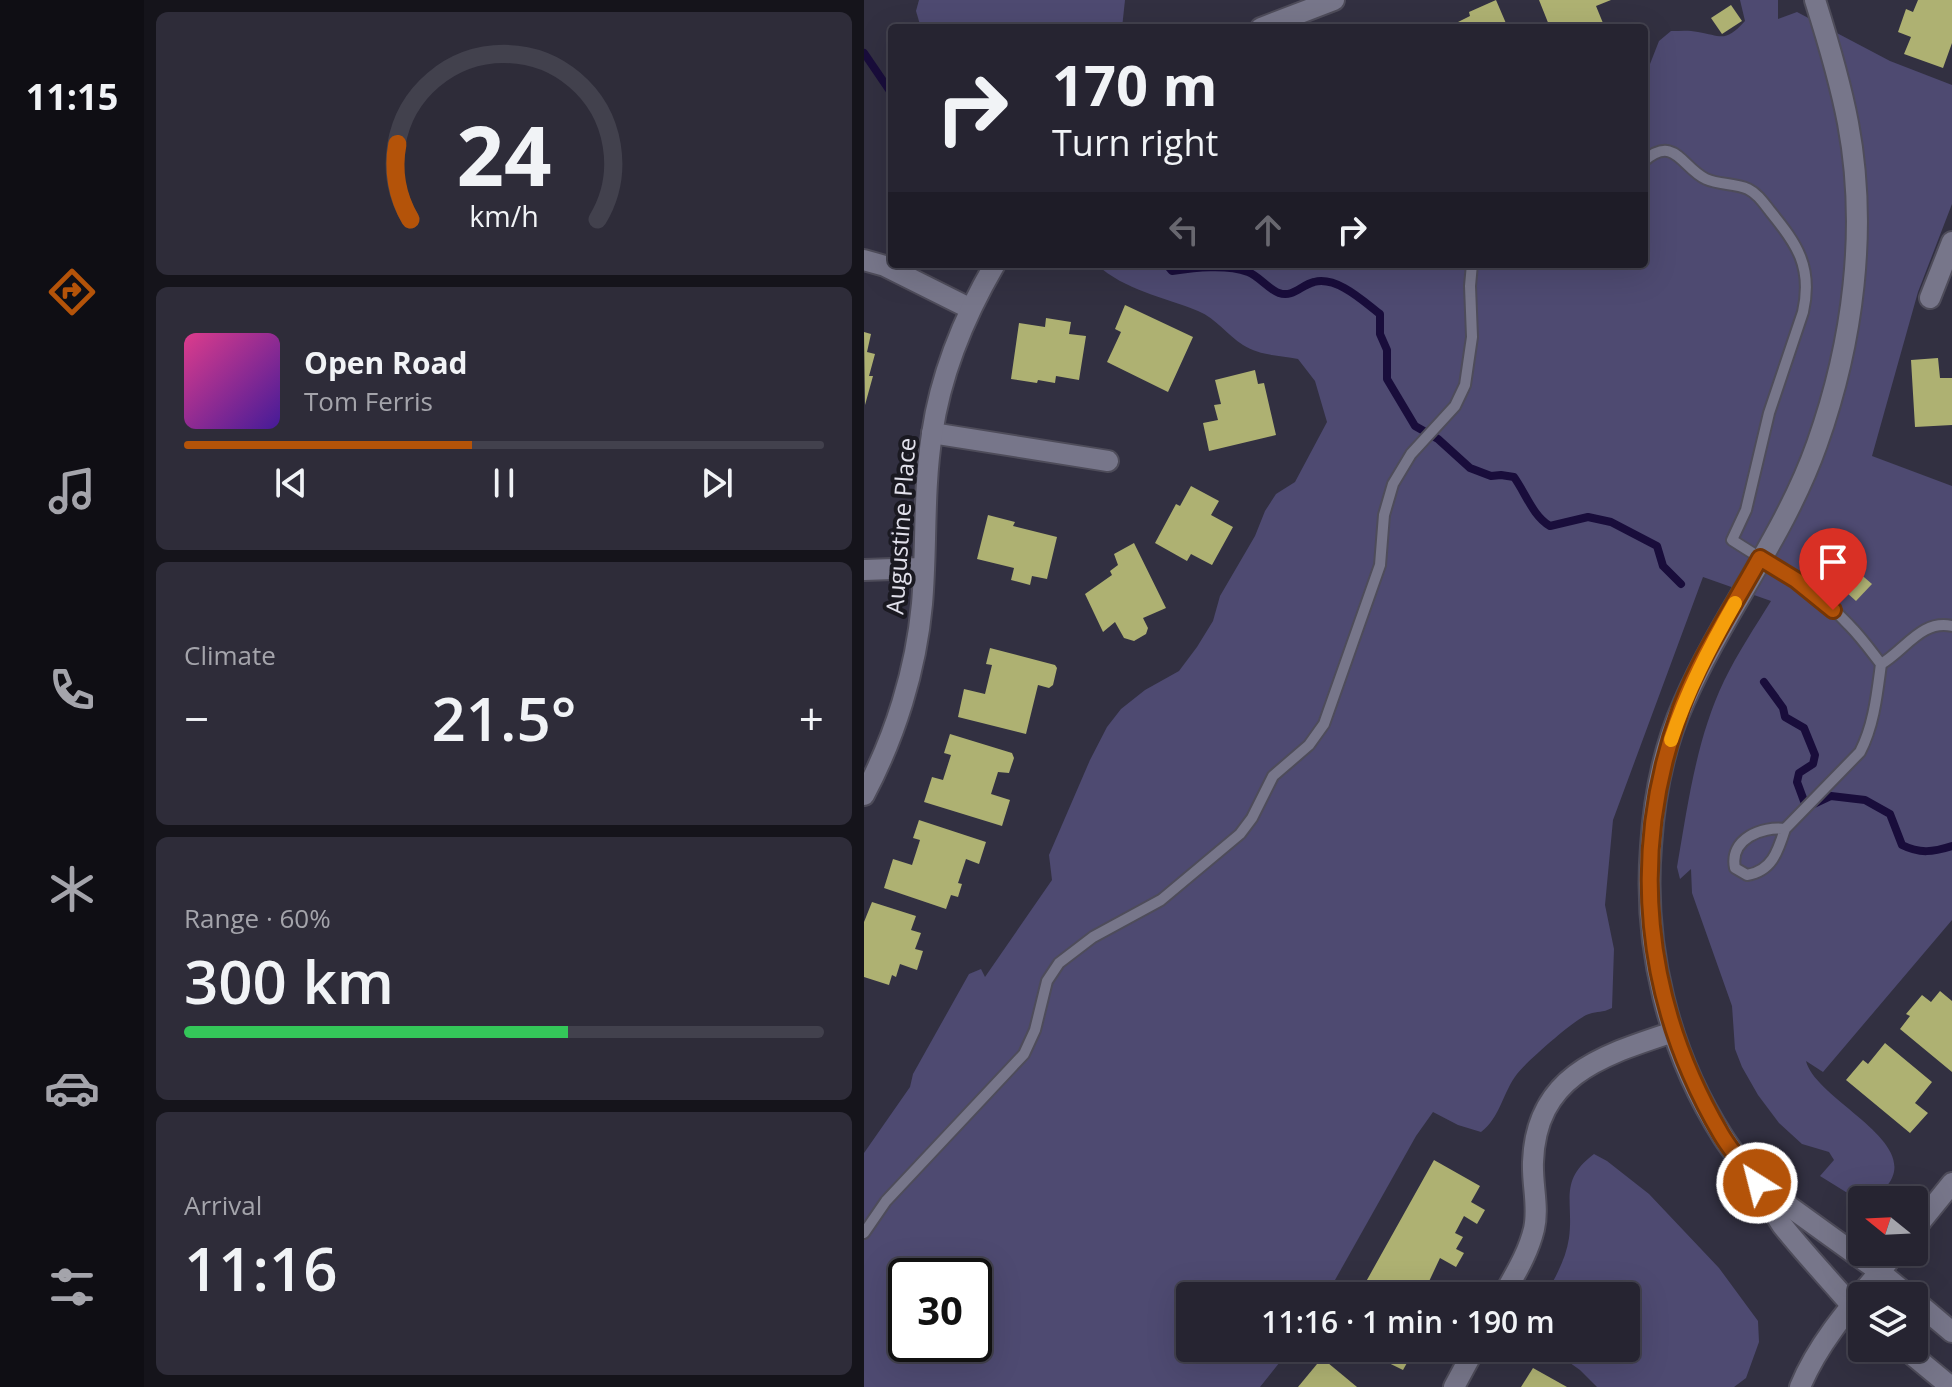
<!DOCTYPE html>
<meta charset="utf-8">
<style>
body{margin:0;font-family:"Open Sans",sans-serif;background:#2e2c39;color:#f1f3f6;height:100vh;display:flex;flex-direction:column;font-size:30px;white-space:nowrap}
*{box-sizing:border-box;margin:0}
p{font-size:26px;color:#a4a4ab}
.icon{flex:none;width:44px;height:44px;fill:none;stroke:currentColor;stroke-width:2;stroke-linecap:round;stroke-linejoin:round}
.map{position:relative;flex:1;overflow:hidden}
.drawer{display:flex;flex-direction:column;gap:12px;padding:12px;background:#15141b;width:720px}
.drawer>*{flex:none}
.banner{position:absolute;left:24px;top:24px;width:760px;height:244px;border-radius:8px;box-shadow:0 8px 32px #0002,0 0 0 2px #42414d;background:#262431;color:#f1f3f6;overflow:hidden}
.needle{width:52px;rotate:288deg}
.fabs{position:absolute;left:984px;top:1186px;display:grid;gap:16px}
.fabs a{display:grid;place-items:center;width:80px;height:80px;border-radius:8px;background:#262431;box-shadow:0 8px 32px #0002,0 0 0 2px #42414d;font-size:40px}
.speed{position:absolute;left:24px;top:1258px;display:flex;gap:16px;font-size:40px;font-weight:700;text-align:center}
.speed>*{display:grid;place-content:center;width:104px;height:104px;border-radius:50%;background:#262431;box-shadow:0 8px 32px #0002,0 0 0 2px #42414d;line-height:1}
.speed .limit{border:4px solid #111;border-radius:12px;background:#fff;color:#111}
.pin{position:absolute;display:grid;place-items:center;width:68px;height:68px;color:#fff;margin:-82px -34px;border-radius:50% 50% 50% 0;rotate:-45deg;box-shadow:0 0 8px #0007}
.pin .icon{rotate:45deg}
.me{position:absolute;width:88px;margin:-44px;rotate:324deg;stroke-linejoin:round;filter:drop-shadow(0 0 6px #0008)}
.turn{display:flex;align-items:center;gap:28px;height:168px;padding:0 32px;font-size:36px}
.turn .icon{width:104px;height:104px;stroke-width:2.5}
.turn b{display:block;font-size:56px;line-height:68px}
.lanes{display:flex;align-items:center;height:76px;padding:0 32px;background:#0003;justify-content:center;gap:40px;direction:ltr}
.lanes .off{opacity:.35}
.big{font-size:60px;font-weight:600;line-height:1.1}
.drawer .widget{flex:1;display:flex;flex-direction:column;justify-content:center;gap:12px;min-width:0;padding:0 28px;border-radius:12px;background:#2e2c39}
.drawer .dial{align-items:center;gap:0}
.dial svg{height:208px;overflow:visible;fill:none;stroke:#42414d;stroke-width:7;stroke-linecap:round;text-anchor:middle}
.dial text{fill:#f1f3f6;stroke:none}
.song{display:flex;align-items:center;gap:24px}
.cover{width:96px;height:96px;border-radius:12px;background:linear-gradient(135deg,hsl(330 70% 55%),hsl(260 70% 35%))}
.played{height:8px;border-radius:4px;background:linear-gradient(90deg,#b45309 45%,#42414d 45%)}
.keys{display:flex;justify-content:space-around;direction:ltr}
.heat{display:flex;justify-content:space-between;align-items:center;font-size:44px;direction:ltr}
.charge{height:12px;border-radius:6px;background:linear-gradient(90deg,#34c759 60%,#42414d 0)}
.trip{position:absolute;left:312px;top:1282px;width:464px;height:80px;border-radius:8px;background:#262431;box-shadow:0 8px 32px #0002,0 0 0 2px #42414d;font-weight:600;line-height:80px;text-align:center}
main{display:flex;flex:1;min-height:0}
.tabs{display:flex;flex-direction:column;width:144px;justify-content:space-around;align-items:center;background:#0f0e14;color:#a4a4ab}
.tabs .icon{width:56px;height:56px}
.tabs .on{color:#b45309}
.tabs b{font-size:36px;color:#f1f3f6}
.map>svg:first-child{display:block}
.green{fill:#4e4a71;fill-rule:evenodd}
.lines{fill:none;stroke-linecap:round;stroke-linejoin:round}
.stream{stroke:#190d3b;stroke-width:8}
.building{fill:#aeb172}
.lane-casing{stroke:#4e4c5a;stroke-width:14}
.street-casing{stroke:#4e4c5a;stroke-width:24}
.lane{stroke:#77768a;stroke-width:10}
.street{stroke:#77768a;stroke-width:20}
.route-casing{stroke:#753606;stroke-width:20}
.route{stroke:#b45309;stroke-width:14}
.slow{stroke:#f59e0b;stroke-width:14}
.labels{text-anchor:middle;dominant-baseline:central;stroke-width:8;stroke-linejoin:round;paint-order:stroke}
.street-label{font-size:24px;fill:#e1e0eb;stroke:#1a1921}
</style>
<main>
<nav class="tabs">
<b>11:15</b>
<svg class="icon on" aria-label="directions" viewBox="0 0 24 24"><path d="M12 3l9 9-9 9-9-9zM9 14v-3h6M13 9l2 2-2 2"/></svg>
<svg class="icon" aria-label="music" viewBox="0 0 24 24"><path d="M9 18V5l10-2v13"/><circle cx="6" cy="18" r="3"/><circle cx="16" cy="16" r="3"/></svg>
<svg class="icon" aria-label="phone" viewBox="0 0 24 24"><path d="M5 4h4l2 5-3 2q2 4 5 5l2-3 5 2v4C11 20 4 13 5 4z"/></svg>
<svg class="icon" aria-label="climate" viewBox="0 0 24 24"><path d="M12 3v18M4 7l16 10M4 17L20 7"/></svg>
<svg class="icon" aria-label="car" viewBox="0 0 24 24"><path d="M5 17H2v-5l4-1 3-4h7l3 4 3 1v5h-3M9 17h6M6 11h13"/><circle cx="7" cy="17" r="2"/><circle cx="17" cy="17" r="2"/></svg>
<svg class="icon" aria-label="filters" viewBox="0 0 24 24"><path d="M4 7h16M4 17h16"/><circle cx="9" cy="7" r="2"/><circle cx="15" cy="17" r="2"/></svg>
</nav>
<section class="drawer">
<div class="widget dial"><svg viewBox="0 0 100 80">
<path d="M14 69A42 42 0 1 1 86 69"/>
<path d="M14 69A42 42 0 0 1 9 40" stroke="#b45309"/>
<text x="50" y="56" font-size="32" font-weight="700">24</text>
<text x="50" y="72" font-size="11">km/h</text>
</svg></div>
<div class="widget">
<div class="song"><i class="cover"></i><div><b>Open Road</b><p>Tom Ferris</p></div></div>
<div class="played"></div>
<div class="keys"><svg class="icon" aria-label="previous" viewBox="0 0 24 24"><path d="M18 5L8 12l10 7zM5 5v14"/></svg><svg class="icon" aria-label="pause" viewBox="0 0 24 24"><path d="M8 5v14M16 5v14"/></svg><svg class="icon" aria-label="next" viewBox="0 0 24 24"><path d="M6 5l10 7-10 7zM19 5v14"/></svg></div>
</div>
<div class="widget"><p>Climate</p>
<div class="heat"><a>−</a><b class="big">21.5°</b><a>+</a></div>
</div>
<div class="widget"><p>Range · 60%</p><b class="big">300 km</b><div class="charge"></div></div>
<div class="widget"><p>Arrival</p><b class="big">11:16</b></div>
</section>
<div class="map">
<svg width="1088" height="1387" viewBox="0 0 1088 1387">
<rect width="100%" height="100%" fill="#323041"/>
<!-- green -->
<g class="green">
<path d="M55 0H261L258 28H57L52 11Z"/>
<path d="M876 0H914V19L933 12 1026 61 1088 85V204L1054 292 1008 456 1088 486V920L959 1072 942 1061C952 1101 1063 1143 1021 1188L1012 1187 1009 1200H998V1202L956 1176 970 1160 965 1152 938 1144 915 1123 894 1095 878 1067 871 1049 868 1006 828 893 827 869 816 879 813 867C824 804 832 740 860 681 873 654 891 627 907 601L839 577 749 820 741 905 750 949 748 1008C738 1013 734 1011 725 1014 713 1017 661 1063 653 1074 639 1092 636 1118 617 1132L594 1125 569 1112 552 1136 462 1296H326V1348H427L396 1387H0V1153L46 1087 49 1074 105 974 117 969 121 977 188 880 185 855 226 760 243 727 257 709 281 690 315 671 333 647 349 621 356 596 391 536 401 511 412 494 431 482 463 422 451 381 434 359C415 355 396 356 379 345 363 335 353 319 334 311 298 296 262 291 232 264H780V66L786 64 795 41 807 31C816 31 825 30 834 32 858 36 861 43 881 21ZM42 1276H110V1344H42Z"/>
<path d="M730 1154 743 1161 785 1194 855 1268 894 1321 895 1342 882 1378 870 1387H733L716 1370 685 1348H762V1296H681C691 1278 702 1259 705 1238 710 1201 694 1181 730 1154Z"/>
</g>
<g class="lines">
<!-- stream -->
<g class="stream">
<path d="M0 53 28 94"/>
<path d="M302 264 308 271C330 268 362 264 384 272 395 276 404 289 415 293 429 298 437 285 450 282 473 276 499 301 516 314V334L523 350V379L551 426 574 439 606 468 627 476 637 475 650 477C662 494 669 516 686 526L724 517 747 522 793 546 799 566 817 584"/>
<path d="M900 682 919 708 921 717 940 728 951 755 949 764 935 773 933 782 940 801 950 804 967 796 1001 800 1026 814 1038 845C1056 854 1069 852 1088 846"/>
</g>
</g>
<!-- building -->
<g class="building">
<path d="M632 0 644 28H597L594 22 606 16 605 12Z"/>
<path d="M675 0H747L732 6 741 28H692L690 23 685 25Z"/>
<path d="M1054 0H1088V43L1079 68 1040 54 1047 37 1034 32 1042 9 1049 12Z"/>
<path d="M867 5 878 21 858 34 847 18Z"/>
<path d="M261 305 329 337 304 392 243 362 257 332 251 329Z"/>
<path d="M182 318 207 322 205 334 222 336 215 380 192 376 191 383 174 380 173 383 147 379 155 323 181 327Z"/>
<path d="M0 332 7 334 3 352 11 354 5 376H9L1 405Z"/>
<path d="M1074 358 1076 378H1088V425L1051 427 1047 360Z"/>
<path d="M391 370 394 384 400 383 412 435 345 451 339 423 354 420 350 405 357 404 351 380Z"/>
<path d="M327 486 355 501 347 515 369 527 348 565 327 554 323 561 291 543 312 504 316 506Z"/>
<path d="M124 515 151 522 149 526 193 537 183 579 168 576 166 585 147 580 150 568 113 559Z"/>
<path d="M270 543 302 608 279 618 284 628 282 634 270 641 260 638 251 622 239 632 221 594 248 575 246 571 254 565 250 554Z"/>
<path d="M986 565 1008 584 992 601 971 582Z"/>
<path d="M126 648 191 665 193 668 189 685 185 688 174 685 162 734 94 717 100 689 121 694 128 665 122 664Z"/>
<path d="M86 734 148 753 150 758 145 773 134 772 127 794 146 800 138 826 60 802 68 777 79 780 87 755 80 753Z"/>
<path d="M55 820 122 842 115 864 102 859 94 883 98 884 94 897 87 895 82 909 20 888 29 859 48 865 56 840 49 838Z"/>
<path d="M8 902 52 916 47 930 57 933 51 949 59 951 53 970 36 964 32 977 28 975 25 985 0 977V922Z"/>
<path d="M1076 991 1088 1001V1072L1036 1029 1046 1016 1042 1014 1058 995 1067 1002Z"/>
<path d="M1021 1043 1068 1082 1051 1103 1064 1113 1046 1133 982 1080 999 1060 1004 1064Z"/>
<path d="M570 1160 616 1186 607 1202 621 1210 613 1224 600 1216 591 1233 599 1237 592 1249 600 1253 592 1267 576 1258 561 1290 571 1296H494Z"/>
<path d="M494 1348H545L542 1352 548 1354 539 1370Z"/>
<path d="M458 1358 493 1387H434Z"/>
<path d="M669 1368 703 1387H657Z"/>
</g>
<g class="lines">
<defs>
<g id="lane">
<path d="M780 161C811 134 818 168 842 179 855 185 871 183 884 189 894 194 899 202 906 211 933 244 949 267 939 312L905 413 882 510 868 540C908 566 952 589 985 625 997 637 1007 651 1017 664 1013 694 1010 725 996 752L921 829C898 826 865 839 871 868L883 875C908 871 914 851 921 829"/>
<path d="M1017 664C1041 650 1058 619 1088 626"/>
<path d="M0 1233 22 1201 160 1054 171 1030 183 981 195 963 229 937 297 900 376 834 388 818 409 776 445 745 460 724 516 565 520 515 529 484 547 454 591 406 601 385 608 337 606 286 608 264"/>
</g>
<g id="street">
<path d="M951 0C964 41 976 81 984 123 1004 229 989 343 953 444 921 535 859 613 820 702 800 746 790 798 787 846 779 947 804 1051 859 1137 869 1153 882 1167 892 1183 902 1196 909 1212 918 1225 940 1253 965 1279 988 1306L998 1314"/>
<path d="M397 28 470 0"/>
<path d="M0 260 21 266 105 308"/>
<path d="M1066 298 1088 242"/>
<path d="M68 433 244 461"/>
<path d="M0 570 58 568"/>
<path d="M0 795C31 737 52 670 58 604 63 547 59 491 68 434 77 372 100 317 131 264"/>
<path d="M901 1189 1016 1272 1045 1296"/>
<path d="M1050 1230 1088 1183"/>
<path d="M639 1296C651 1274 664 1254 670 1229 675 1207 668 1185 669 1162 672 1074 740 1055 809 1032"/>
<path d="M1050 1300 1088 1332"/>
<path d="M1040 1348 1087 1387"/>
<path d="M590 1387 611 1348"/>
<path d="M936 1387C957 1336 997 1295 1032 1252"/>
</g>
</defs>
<!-- lane casing -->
<use href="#lane" class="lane-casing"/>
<!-- street casing -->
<use href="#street" class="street-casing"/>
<!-- lane -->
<use href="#lane" class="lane"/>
<!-- street -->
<use href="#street" class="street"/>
</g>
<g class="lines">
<defs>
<path id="route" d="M893 1183C881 1167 867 1151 857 1134 779 1001 764 853 817 708 837 655 869 607 896 558L932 580 969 610"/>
</defs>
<!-- route casing -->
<use href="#route" class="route-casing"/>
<!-- route -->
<use href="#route" class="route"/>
<!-- slow -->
<path class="slow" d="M807 740C823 691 846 647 871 603"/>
</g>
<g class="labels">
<!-- street labels -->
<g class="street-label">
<text transform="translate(36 526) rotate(-86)">Augustine Place</text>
</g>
</g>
</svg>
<div class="fabs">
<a><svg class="needle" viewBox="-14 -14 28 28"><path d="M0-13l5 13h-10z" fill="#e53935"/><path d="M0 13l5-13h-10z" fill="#a4a4ab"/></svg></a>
<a><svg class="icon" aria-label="layers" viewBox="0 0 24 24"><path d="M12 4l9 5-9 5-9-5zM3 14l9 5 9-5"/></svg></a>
</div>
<div class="speed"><div class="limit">30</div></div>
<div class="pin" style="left:969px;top:610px;background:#d93025"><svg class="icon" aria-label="arrive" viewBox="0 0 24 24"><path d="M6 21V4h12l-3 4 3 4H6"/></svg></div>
<svg class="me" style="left:893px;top:1183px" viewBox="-20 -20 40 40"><circle r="17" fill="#b45309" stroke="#fff" stroke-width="3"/><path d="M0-11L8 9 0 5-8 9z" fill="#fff"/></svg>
<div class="trip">11:16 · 1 min · 190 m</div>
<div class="banner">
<div class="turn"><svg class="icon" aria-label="right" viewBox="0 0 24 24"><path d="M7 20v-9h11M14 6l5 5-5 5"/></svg><div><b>170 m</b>Turn right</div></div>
<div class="lanes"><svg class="icon off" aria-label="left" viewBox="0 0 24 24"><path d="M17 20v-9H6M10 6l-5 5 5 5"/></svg><svg class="icon off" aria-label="ahead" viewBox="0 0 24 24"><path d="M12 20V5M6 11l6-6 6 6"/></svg><svg class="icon" aria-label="right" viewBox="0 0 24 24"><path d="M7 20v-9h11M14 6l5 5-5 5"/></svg></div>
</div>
</div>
</main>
